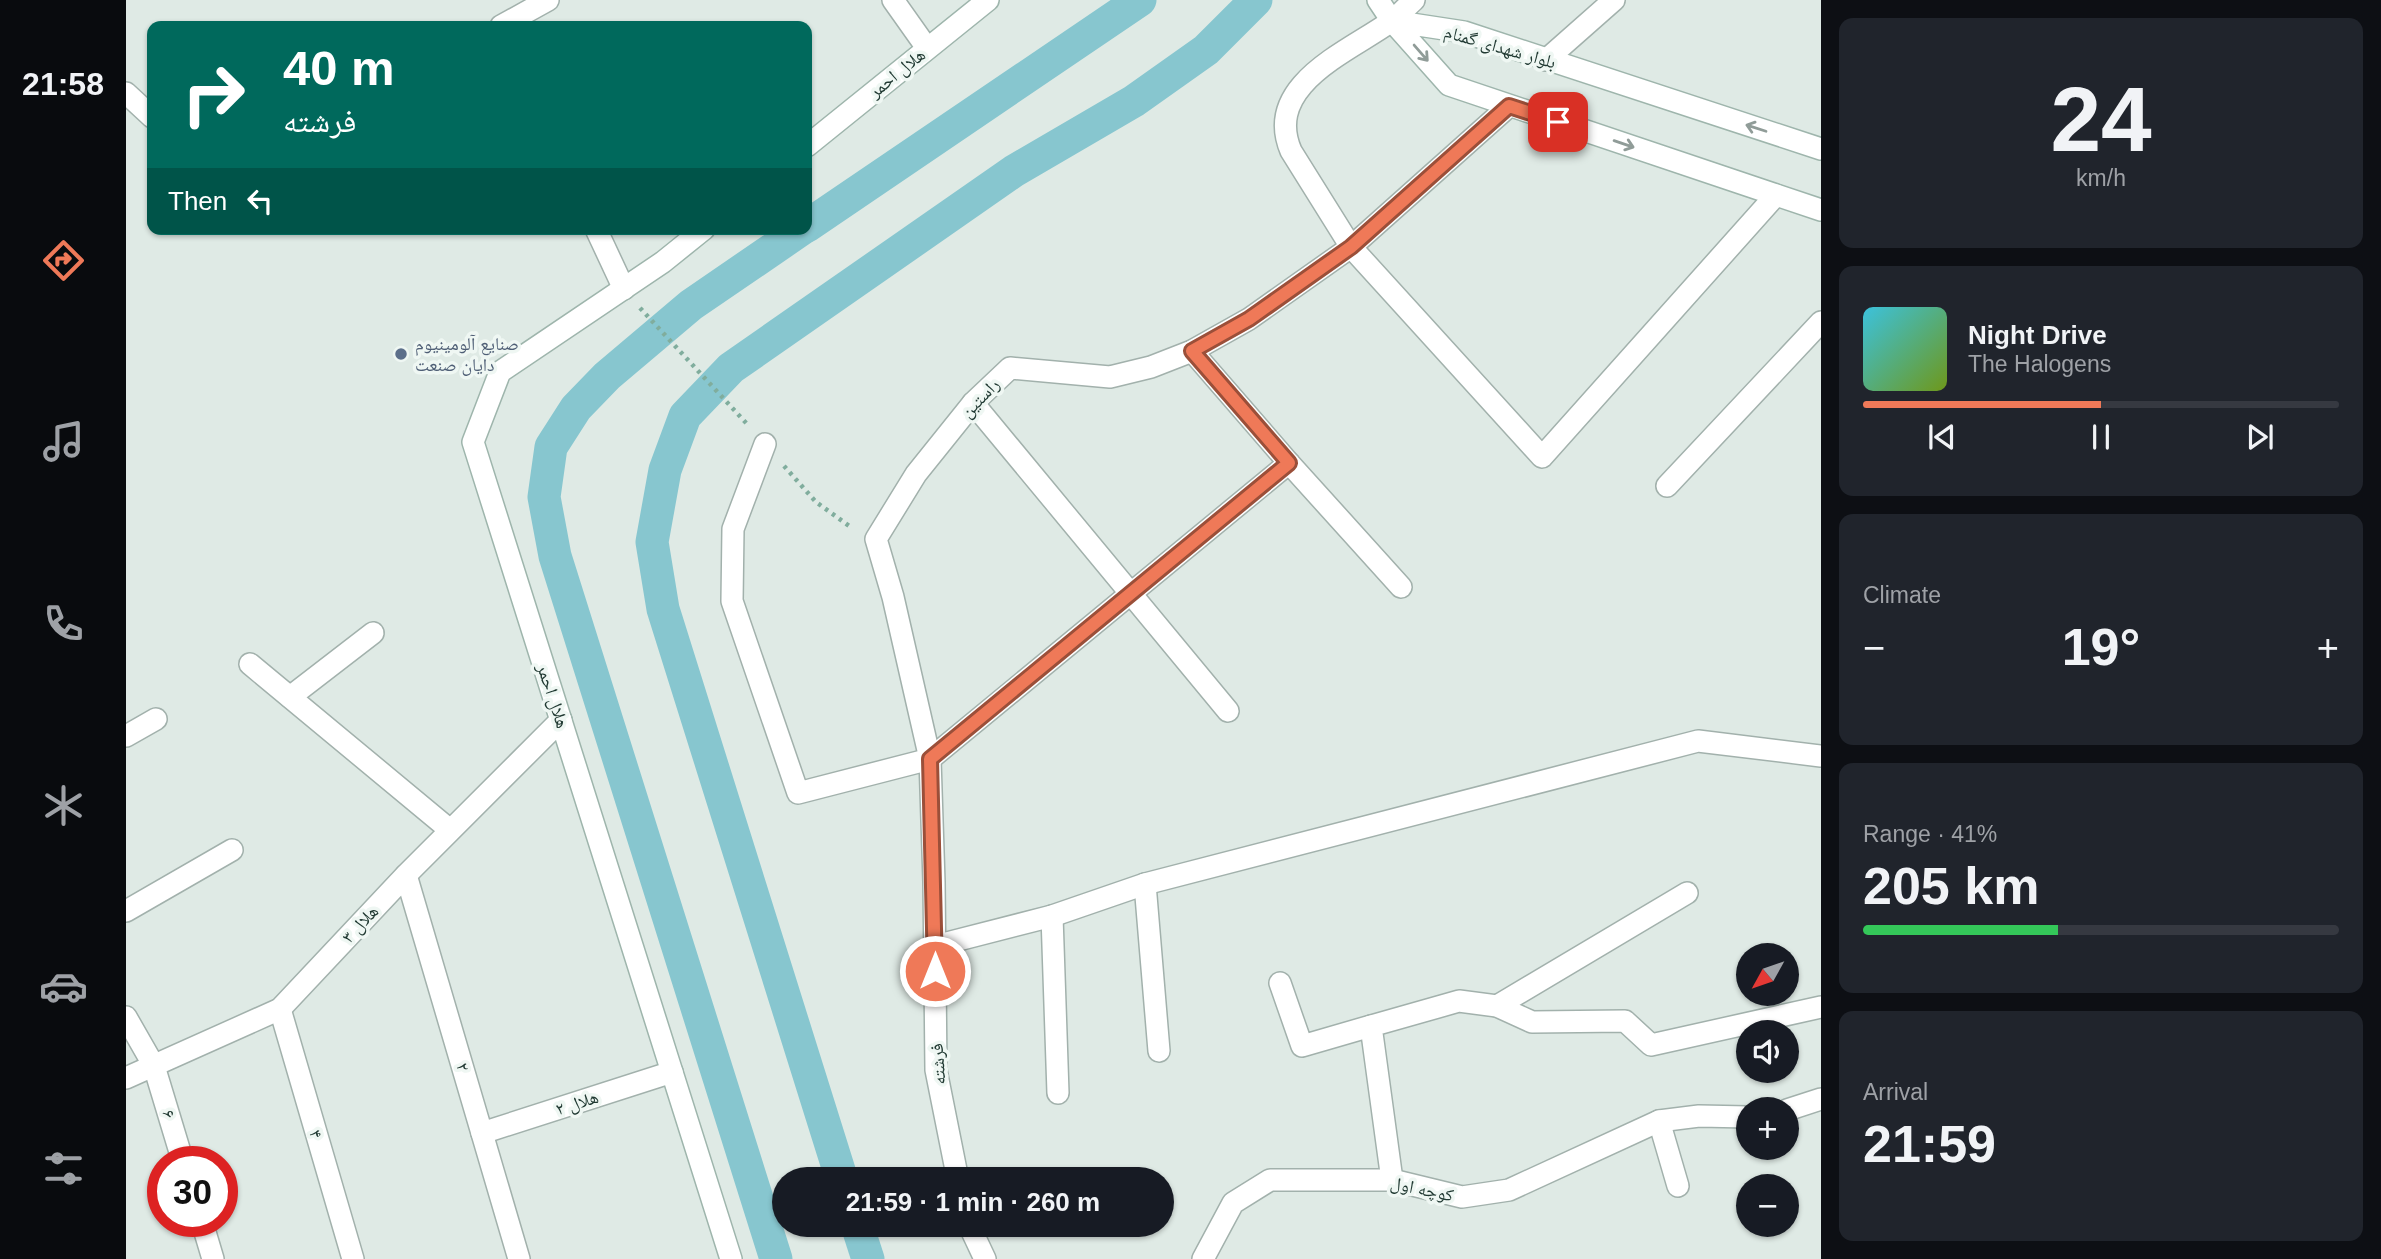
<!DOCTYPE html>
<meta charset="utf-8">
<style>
body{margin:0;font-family:Helvetica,"Noto Naskh Arabic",sans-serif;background:#20242c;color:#f1f3f6;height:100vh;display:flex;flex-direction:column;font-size:26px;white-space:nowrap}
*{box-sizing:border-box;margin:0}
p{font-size:23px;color:#9ea1a6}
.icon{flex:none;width:38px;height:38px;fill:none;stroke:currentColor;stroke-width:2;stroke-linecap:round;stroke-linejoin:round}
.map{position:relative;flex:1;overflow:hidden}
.panel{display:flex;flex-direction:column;gap:18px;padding:18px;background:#0d0f14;width:560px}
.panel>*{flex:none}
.banner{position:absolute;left:21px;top:21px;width:665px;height:214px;border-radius:14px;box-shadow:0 2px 5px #0004;background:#00695c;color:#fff;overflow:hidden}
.needle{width:46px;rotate:230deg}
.tools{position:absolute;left:1610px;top:943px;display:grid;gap:14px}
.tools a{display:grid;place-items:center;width:63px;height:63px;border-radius:50%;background:#171b24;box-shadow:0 2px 5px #0004;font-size:35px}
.speed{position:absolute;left:21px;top:1146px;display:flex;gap:14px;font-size:35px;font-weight:700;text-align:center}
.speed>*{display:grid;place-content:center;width:91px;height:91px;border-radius:50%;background:#171b24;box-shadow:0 2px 5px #0004;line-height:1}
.speed .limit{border:10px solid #d22;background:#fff;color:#111}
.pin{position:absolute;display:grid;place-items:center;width:60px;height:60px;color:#fff;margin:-30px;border-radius:14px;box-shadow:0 4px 10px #0006}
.me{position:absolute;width:77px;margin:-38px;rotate:0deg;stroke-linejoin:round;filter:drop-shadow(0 0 5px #0008)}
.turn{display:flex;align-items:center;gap:24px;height:147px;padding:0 21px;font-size:32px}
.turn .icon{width:91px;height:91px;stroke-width:2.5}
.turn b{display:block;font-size:49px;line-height:60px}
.then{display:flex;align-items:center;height:66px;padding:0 21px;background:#0003;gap:14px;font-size:26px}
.big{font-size:52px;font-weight:700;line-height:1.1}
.panel .widget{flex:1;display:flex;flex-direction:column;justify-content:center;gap:10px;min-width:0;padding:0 24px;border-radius:14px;background:#20242c}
.panel .dial{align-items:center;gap:0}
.dial b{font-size:91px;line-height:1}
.song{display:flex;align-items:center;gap:21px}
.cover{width:84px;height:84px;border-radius:10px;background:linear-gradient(135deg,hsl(190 70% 55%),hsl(80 70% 35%))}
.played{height:7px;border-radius:4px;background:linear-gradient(90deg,#ef7958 50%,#363941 50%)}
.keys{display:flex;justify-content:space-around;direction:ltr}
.heat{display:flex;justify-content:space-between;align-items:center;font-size:38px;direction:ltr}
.charge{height:10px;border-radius:5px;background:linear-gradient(90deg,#34c759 41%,#363941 0)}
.trip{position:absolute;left:646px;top:1167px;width:402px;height:70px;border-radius:35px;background:#171b24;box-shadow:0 2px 5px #0004;font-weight:700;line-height:70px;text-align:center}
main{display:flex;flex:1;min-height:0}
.tab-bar{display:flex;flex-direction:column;width:126px;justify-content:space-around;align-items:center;background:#090b0e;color:#9ea1a6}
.tab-bar .icon{width:49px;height:49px}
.tab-bar .selected{color:#ef7958}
.tab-bar b{font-size:32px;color:#f1f3f6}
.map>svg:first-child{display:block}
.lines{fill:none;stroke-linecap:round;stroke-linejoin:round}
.canal{stroke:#87c6cf;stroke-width:33}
.street-casing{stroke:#a2b1ac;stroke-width:24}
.secondary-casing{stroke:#9eb5ac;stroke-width:24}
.path{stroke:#80ad9d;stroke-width:4.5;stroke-dasharray:3.5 5;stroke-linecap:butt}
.street{stroke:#fff;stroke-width:21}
.secondary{stroke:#fff;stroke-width:21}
.oneway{stroke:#909c98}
.route-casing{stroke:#9b4f39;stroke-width:18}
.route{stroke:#ef7958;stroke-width:12}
.service-dot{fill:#5c6f8a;stroke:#eff7f3;stroke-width:2.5}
.labels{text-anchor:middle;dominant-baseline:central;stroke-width:7;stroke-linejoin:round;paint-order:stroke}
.street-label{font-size:18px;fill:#203932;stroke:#eff7f3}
.service-label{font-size:18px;fill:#4e5e75;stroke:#eff7f3;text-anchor:start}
</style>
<main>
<nav class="tab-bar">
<b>21:58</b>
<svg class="icon selected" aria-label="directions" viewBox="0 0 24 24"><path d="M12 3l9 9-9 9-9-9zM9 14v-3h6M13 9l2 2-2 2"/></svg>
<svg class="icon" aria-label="music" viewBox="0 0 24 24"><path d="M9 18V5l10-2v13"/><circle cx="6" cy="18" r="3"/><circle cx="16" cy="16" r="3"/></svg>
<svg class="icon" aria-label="phone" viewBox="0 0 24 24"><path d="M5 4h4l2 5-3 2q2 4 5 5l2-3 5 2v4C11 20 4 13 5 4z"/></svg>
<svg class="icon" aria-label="climate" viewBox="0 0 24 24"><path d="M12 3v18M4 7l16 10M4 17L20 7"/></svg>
<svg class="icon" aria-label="car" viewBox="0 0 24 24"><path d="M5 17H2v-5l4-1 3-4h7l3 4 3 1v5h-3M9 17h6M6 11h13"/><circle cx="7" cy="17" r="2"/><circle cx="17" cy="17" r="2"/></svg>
<svg class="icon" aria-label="filters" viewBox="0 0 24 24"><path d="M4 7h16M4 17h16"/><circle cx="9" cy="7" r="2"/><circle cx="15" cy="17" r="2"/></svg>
</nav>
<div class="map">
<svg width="1695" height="1259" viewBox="0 0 1695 1259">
<rect width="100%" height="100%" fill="#dfeae5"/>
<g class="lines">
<!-- canal -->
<g class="canal">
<path d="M681 226 1014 0"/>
<path d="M716 1180 537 609 526 542 539 470 559 416 605 368 888 171 1008 101 1080 50 1130 0"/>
<path d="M731 1225 742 1259"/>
<path d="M650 1259 429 556 418 497 425 447 450 408 481 376 565 305 676 229"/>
</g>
<defs>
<g id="street">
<path d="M767 0 801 48"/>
<path d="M1288 0C1280 7 1273 16 1264 22 1222 52 1137 85 1165 151L1225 247 1416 457 1650 195"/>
<path d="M375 26 422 0"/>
<path d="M1420 60 1488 0"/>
<path d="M0 93 26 117"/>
<path d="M470 229 498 289"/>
<path d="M847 403 1102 711"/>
<path d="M639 444 607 529 606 601 672 793 804 759 1163 463 1066 351"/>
<path d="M1163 463 1275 587"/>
<path d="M1541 486 1695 322"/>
<path d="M124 664 324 830"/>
<path d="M164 697 247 633"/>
<path d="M0 736 30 719"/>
<path d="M280 875 393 1259"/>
<path d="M1019 884 1033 1051"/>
<path d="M0 911 106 850"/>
<path d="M926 916 932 1093"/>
<path d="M809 946 926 916 1019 884 1572 741 1695 756"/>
<path d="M1154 983 1176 1046 1245 1026"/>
<path d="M1371 1006 1561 893"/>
<path d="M154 1009 227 1259"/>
<path d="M0 1017 28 1066 57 1162"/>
<path d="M0 1078 154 1009 280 875 435 720"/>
<path d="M1661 1110 1695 1099"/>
<path d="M1533 1121 1552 1186"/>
<path d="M356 1133 546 1072"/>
<path d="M832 1180 810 1070 808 882 804 759 767 597 750 539 790 474 847 403 884 368 984 377 1025 367 1066 351 1123 319 1225 247 1383 106"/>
<path d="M1266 1180 1245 1026 1333 1001 1371 1006 1406 1022 1499 1021 1525 1045 1695 1007"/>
<path d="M76 1222 87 1259"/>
<path d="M843 1225 859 1259"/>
<path d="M1077 1259 1107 1203 1144 1180H1266L1336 1197 1383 1190 1533 1121 1573 1116 1622 1117"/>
</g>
<g id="secondary">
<path d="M1252 0 1266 21"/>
<path d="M681 146 862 0"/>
<path d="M1695 149 1338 32 1266 21 1323 85 1695 210"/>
<path d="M578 229 537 262 374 372 347 442 605 1259"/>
</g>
</defs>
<!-- street casing -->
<use href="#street" class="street-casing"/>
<!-- secondary casing -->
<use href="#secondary" class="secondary-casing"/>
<!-- path -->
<g class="path">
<path d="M514 308 622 425"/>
<path d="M658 466 690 502 726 528"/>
</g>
<!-- street -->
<use href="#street" class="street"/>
<!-- secondary -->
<use href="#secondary" class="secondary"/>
</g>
<!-- one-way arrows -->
<defs><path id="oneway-shaft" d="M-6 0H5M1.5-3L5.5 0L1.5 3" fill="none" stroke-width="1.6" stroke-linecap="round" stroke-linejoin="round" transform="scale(1.75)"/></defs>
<g class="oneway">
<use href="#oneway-shaft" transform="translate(1295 53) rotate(49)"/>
<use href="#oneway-shaft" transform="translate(1630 128) rotate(-162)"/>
<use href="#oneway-shaft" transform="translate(1498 144) rotate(19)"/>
</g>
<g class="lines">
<defs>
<path id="route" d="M809 971 804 759 1163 463 1066 351 1123 319 1225 247 1383 106 1432 122"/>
</defs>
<!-- route casing -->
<use href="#route" class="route-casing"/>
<!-- route -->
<use href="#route" class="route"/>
</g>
<!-- markers -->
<circle class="service-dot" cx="275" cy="354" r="7"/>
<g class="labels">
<!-- street labels -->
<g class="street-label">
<text transform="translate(1374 47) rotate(16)">بلوار شهدای گمنام</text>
<text transform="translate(771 73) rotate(-39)">هلال احمر</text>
<text transform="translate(854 398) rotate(-46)">راستین</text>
<text transform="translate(427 696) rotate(72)">هلال احمر</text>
<text transform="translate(234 924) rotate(-47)">هلال ۳</text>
<text transform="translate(812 1064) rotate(-94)">فرشته</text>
<text transform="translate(337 1067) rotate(74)">۲</text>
<text transform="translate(451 1103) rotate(-18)">هلال ۲</text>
<text transform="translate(43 1114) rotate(73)">۶</text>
<text transform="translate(190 1134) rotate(74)">۴</text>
<text transform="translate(1296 1189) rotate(12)">کوچه اول</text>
</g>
<!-- service labels -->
<g class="service-label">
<text x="289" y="344">صنايع آلومینیوم<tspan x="289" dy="21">دایان صنعت</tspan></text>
</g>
</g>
</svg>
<div class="tools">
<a><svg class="needle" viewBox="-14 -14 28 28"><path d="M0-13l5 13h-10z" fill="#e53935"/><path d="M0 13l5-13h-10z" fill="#9ea1a6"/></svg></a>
<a><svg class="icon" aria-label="sound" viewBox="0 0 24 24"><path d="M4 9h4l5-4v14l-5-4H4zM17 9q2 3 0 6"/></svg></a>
<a>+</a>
<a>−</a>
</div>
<div class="speed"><div class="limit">30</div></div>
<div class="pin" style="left:1432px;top:122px;background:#d93025"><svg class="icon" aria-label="arrive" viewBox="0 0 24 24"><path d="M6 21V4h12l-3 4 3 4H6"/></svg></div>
<svg class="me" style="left:809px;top:971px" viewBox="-20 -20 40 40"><circle r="17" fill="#ef7958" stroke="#fff" stroke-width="3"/><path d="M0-11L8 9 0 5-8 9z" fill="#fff"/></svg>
<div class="trip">21:59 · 1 min · 260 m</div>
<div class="banner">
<div class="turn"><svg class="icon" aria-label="right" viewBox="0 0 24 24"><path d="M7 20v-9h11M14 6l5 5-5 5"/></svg><div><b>40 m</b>فرشته</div></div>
<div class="then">Then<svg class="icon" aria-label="left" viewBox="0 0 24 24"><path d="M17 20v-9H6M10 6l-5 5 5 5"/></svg></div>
</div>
</div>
<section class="panel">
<div class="widget dial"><b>24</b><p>km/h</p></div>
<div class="widget">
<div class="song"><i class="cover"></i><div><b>Night Drive</b><p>The Halogens</p></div></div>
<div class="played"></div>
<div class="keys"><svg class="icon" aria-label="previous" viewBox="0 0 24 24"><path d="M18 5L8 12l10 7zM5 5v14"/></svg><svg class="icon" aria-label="pause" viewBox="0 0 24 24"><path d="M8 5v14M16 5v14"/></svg><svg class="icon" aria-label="next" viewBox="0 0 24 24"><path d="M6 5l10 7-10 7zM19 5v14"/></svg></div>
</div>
<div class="widget"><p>Climate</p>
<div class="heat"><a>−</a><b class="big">19°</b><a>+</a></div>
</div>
<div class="widget"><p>Range · 41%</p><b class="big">205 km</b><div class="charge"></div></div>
<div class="widget"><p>Arrival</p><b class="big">21:59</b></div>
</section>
</main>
